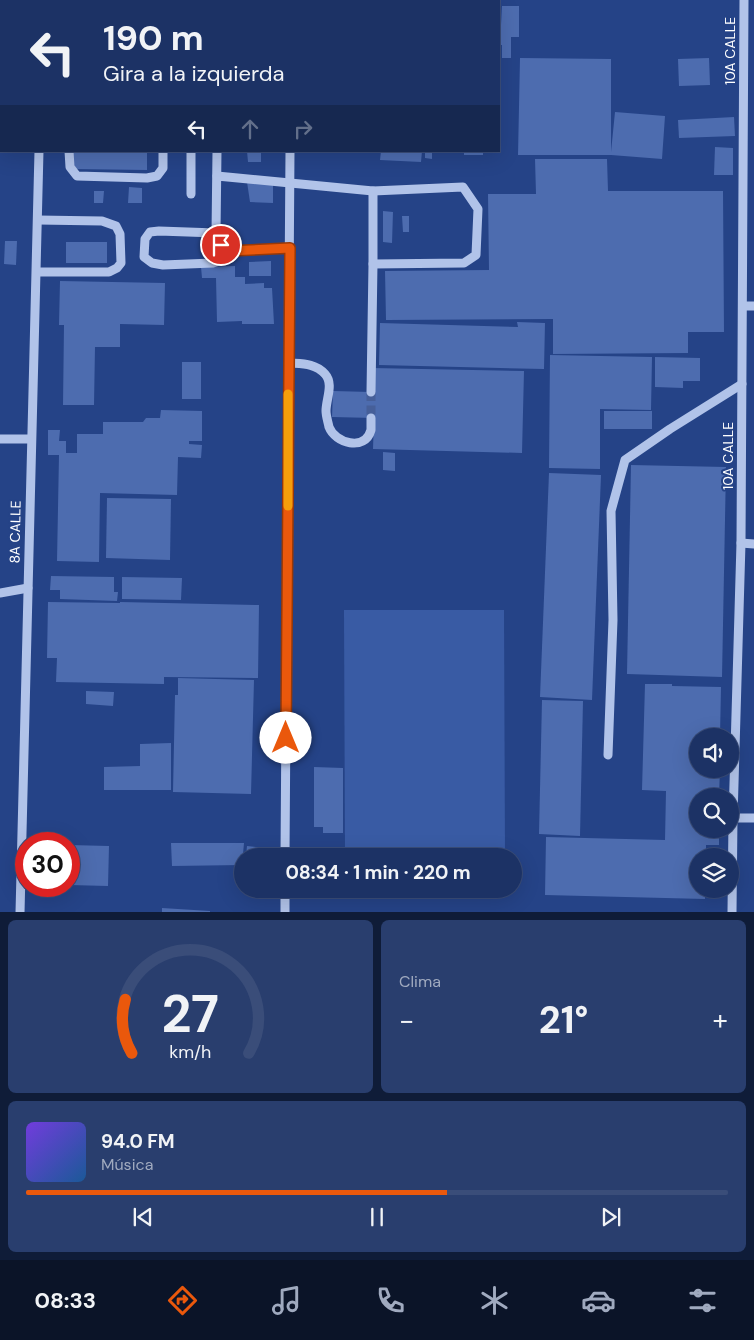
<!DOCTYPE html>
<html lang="es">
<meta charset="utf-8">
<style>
body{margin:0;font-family:"DM Sans",sans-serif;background:#293e6e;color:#f1f3f6;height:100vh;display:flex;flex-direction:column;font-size:19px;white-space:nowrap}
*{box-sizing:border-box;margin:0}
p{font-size:16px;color:#a0aabf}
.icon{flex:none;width:28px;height:28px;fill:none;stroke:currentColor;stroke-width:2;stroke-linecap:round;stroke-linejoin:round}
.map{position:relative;height:912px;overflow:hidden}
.sheet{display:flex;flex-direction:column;gap:8px;padding:8px;background:#0f1c38;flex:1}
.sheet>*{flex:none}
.top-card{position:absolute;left:0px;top:0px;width:500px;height:152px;box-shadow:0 5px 20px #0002,0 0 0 1px #3a4d79;background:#1c3265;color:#f1f3f6;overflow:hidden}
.controls{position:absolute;left:689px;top:728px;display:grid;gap:10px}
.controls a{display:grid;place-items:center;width:50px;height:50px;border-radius:50%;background:#1c3265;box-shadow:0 5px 20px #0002,0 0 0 1px #3a4d79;font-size:25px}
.speed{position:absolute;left:15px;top:832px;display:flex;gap:10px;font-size:25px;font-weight:700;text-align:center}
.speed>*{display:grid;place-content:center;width:65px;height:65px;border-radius:50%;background:#1c3265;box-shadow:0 5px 20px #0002,0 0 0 1px #3a4d79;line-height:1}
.speed .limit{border:8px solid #d22;background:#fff;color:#111}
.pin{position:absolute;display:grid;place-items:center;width:42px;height:42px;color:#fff;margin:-21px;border:2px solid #fff;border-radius:50%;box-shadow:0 1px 5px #0007}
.me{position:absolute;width:55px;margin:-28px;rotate:0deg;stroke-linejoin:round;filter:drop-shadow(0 0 4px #0008)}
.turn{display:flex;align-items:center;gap:18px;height:105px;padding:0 20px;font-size:22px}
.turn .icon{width:65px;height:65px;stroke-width:2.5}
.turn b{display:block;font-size:35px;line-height:42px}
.lanes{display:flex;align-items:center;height:48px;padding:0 20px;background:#0003;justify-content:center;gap:25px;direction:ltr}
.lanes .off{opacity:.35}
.big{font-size:38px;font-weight:700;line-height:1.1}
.sheet .card{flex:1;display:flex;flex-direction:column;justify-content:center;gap:8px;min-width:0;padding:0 18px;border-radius:8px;background:#293e6e}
.sheet .dial{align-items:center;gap:0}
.dial svg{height:130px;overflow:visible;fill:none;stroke:#3a4d79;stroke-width:7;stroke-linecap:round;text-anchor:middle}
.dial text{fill:#f1f3f6;stroke:none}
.song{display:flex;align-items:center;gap:15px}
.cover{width:60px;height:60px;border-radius:8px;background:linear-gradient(135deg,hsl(260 70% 55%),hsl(210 70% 35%))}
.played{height:5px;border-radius:2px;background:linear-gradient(90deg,#ea580c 60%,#3a4d79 60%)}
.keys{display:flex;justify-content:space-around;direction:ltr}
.heat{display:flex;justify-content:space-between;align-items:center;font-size:28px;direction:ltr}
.sheet .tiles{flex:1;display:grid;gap:8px;grid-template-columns:1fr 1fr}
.card:last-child{grid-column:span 2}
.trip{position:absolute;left:234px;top:848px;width:288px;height:50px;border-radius:25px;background:#1c3265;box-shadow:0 5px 20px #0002,0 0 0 1px #3a4d79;font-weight:700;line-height:50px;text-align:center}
.tabs{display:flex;height:80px;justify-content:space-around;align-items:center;background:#0b1428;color:#a0aabf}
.tabs .icon{width:35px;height:35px}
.tabs .active{color:#ea580c}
.tabs b{font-size:22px;color:#f1f3f6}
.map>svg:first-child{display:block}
.green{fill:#395ba4}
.building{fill:#4d6caf}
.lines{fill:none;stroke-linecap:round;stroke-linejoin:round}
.minor-tunnel{stroke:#465f99;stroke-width:9;stroke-dasharray:9 4.5;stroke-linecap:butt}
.minor{stroke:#b1c3e9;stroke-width:9}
.route-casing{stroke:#983908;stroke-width:12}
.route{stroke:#ea580c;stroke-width:9}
.slow{stroke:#f59e0b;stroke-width:9}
.labels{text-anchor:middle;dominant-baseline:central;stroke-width:4;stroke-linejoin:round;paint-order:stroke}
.street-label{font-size:14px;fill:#fff;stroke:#254387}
</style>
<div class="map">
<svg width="754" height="913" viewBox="0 0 754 913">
<rect width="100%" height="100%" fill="#254387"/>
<!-- green -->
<path class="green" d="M344 610H504L505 856H345Z"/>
<!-- building -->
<g class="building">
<path d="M499 5H501V25L502 6H519V37H511V58H502V45H499Z"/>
<path d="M520 58 611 59V152L615 112 665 116 662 159 611 155H518Z"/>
<path d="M709 58 710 85 679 86 678 59Z"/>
<path d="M734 117 735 136 679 138 678 120Z"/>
<path d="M715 147 733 148V175H714Z"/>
<path d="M73 151H147V170L73 169Z"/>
<path d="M247 151H261V162H248Z"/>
<path d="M381 151H422L421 162 380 160Z"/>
<path d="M425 151H432V159L425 158Z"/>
<rect x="464" y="151" width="19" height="4"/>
<path d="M535 159H607L608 191H723L724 332H688V353L553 354V319L386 320 385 271 489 270 488 194H536Z"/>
<path d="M247 182 273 183V203L250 202Z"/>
<path d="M129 187 142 188V203H128Z"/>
<path d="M94 191H104L103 203H94Z"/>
<path d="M383 211 393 212 392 243 383 242Z"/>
<path d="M402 216H409V232H403Z"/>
<path d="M5 241H17L16 265 4 264Z"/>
<rect x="66" y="242" width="41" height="21"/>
<path d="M271 261V276H249V262Z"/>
<path d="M235 266V277H245V284L264 283V288H272L274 324H242V321L217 322 216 278H202L201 267Z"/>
<path d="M60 281 165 283 164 325 120 324V347H95L94 405H63L64 325H59Z"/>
<path d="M517 322 545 323 544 369 379 365 380 323 518 327Z"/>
<path d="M550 355 652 357 651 410 600 409V469L549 468Z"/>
<path d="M655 357 700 358V381H683V388L655 387Z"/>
<rect x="182" y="362" width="19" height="37"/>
<path d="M372 368 524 371 522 453 373 449 374 418 332 417 333 391 371 392Z"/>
<path d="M161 410 202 411V441H189V444L202 445 201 458 178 457 177 495 100 493 99 562 57 561 59 455H48V430H60L59 441H66V453H77V434H103V422H143L146 418H160Z"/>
<rect x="604" y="411" width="48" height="18"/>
<path d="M383 452 395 453V471L383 470Z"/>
<path d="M631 465 726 467 722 677 627 674Z"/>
<path d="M549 473 601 475 592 700 540 697Z"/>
<path d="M107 498 171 499 170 560 106 558Z"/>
<path d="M51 576 114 577V592H118L117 601 60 599V590H50Z"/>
<path d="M122 577 182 578 181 600 122 599Z"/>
<path d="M48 602 120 603V602L259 605 258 678 164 677V684L56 682 57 658H47Z"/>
<path d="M178 678 254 680 251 794 173 792 175 695H178Z"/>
<path d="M645 684H672V686L721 687 720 736H698V769H720L719 796H698V829H719V845H706V856H698V889H705V899L545 895 546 837 665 840 666 791 642 790Z"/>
<path d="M86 691 114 692 113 706 86 704Z"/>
<path d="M542 700 583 701 580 836 539 834Z"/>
<path d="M171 743V790H104V767L140 766V744Z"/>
<path d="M314 767 343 768V833H323V827H314Z"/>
<path d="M171 843H244L242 865 172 866Z"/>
<path d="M69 845 109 846 108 886 69 885Z"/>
<path d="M247 846 264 848V856H246Z"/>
<path d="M162 908 210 911V913H162Z"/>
</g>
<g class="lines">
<!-- minor-tunnel -->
<path class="minor-tunnel" d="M371 392V418"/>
<!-- minor -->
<g class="minor">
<path d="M77 0 78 1"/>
<path d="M387 0H420"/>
<path d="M41 1V0"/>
<path d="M172 1 173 0"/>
<path d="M222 1V0"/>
<path d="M291 1V0"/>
<path d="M366 1V0"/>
<path d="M0 35H1"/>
<path d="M69 151 70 167 77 176 147 178 157 176 163 168V151"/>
<path d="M191 151V194"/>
<path d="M217 151 216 233 221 245 228 251 289 248"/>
<path d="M217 176 373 191 463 187 478 209 476 255 464 263 373 264"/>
<path d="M216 233 159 231 150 232 145 239 144 257 152 263 163 265 213 263 219 261 228 251"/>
<path d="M37 272H109L117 268 121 263 120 234 116 226 102 221 38 220"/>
<path d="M743 306H754"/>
<path d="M289 363C302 364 315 363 325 374 334 384 326 399 326 411 326 416 328 422 329 427 335 443 365 452 371 430 371 426 371 422 371 418"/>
<path d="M371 392 373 264V191"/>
<path d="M0 439H31"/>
<path d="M741 543 754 544"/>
<path d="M0 593 28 588"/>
<path d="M608 755 613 620 611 511 625 460 670 429 742 384"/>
<path d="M733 818H754"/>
<path d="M285 856 290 151"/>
<path d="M20 913 39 151"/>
<path d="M285 913V889"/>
<path d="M732 913 733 818 741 543 744 0"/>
</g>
</g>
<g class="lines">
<defs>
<path id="route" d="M221 245 228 251 290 248 286 738"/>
</defs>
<!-- route casing -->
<use href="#route" class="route-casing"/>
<!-- route -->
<use href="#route" class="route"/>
<!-- slow -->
<path class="slow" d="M288 506V394"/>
</g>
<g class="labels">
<!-- street labels -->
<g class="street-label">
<text transform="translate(730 51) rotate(-90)">10A CALLE</text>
<text transform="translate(728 456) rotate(-90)">10A CALLE</text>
<text transform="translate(15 532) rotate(-89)">8A CALLE</text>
</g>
</g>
</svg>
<div class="controls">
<a><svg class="icon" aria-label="sound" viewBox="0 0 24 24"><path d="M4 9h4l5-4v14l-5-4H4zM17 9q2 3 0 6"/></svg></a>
<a><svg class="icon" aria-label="search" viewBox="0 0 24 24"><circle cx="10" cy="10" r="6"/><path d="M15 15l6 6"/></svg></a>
<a><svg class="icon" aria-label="layers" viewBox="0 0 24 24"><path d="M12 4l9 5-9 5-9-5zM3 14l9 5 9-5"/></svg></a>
</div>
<div class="speed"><div class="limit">30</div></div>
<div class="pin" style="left:221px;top:245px;background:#d93025"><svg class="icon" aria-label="arrive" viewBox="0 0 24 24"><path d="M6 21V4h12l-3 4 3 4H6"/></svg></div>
<svg class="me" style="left:286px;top:738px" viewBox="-20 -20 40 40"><circle r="19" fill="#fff"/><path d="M0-13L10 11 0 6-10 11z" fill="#ea580c"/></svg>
<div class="trip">08:34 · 1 min · 220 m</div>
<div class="top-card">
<div class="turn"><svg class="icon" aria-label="left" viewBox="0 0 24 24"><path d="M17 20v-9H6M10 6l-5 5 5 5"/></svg><div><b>190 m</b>Gira a la izquierda</div></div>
<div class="lanes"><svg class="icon" aria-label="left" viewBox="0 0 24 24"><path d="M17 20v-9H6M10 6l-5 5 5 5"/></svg><svg class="icon off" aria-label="ahead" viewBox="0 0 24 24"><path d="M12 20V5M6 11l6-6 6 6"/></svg><svg class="icon off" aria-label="right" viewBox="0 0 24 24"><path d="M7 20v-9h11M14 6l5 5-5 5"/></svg></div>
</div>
</div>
<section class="sheet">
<div class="tiles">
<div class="card dial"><svg viewBox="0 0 100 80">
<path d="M14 69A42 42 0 1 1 86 69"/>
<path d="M14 69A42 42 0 0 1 10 36" stroke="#ea580c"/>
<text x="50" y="56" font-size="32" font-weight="700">27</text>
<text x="50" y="72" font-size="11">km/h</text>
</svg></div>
<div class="card"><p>Clima</p>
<div class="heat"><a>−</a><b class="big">21°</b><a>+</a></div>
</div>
<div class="card">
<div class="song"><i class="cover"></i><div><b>94.0 FM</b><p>Música</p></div></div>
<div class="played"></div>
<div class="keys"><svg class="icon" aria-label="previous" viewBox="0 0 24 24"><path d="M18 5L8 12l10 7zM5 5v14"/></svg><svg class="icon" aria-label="pause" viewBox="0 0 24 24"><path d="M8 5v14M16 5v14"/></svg><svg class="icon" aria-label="next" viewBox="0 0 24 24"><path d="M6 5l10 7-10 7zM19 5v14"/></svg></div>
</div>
</div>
</section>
<nav class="tabs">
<b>08:33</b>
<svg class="icon active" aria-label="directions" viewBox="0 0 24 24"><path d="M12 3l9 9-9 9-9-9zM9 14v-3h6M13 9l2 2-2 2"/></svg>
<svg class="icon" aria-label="music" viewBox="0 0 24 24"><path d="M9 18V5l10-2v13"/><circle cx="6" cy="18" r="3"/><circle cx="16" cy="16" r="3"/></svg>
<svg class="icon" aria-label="phone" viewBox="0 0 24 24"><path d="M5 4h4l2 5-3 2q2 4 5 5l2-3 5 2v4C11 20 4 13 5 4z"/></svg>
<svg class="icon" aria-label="climate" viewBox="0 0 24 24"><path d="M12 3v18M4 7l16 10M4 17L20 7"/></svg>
<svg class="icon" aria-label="car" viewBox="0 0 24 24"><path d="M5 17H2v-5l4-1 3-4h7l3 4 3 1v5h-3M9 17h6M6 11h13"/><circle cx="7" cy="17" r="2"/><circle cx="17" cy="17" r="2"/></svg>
<svg class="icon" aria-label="filters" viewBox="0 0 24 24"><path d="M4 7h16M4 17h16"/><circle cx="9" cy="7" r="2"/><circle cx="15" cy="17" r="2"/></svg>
</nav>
